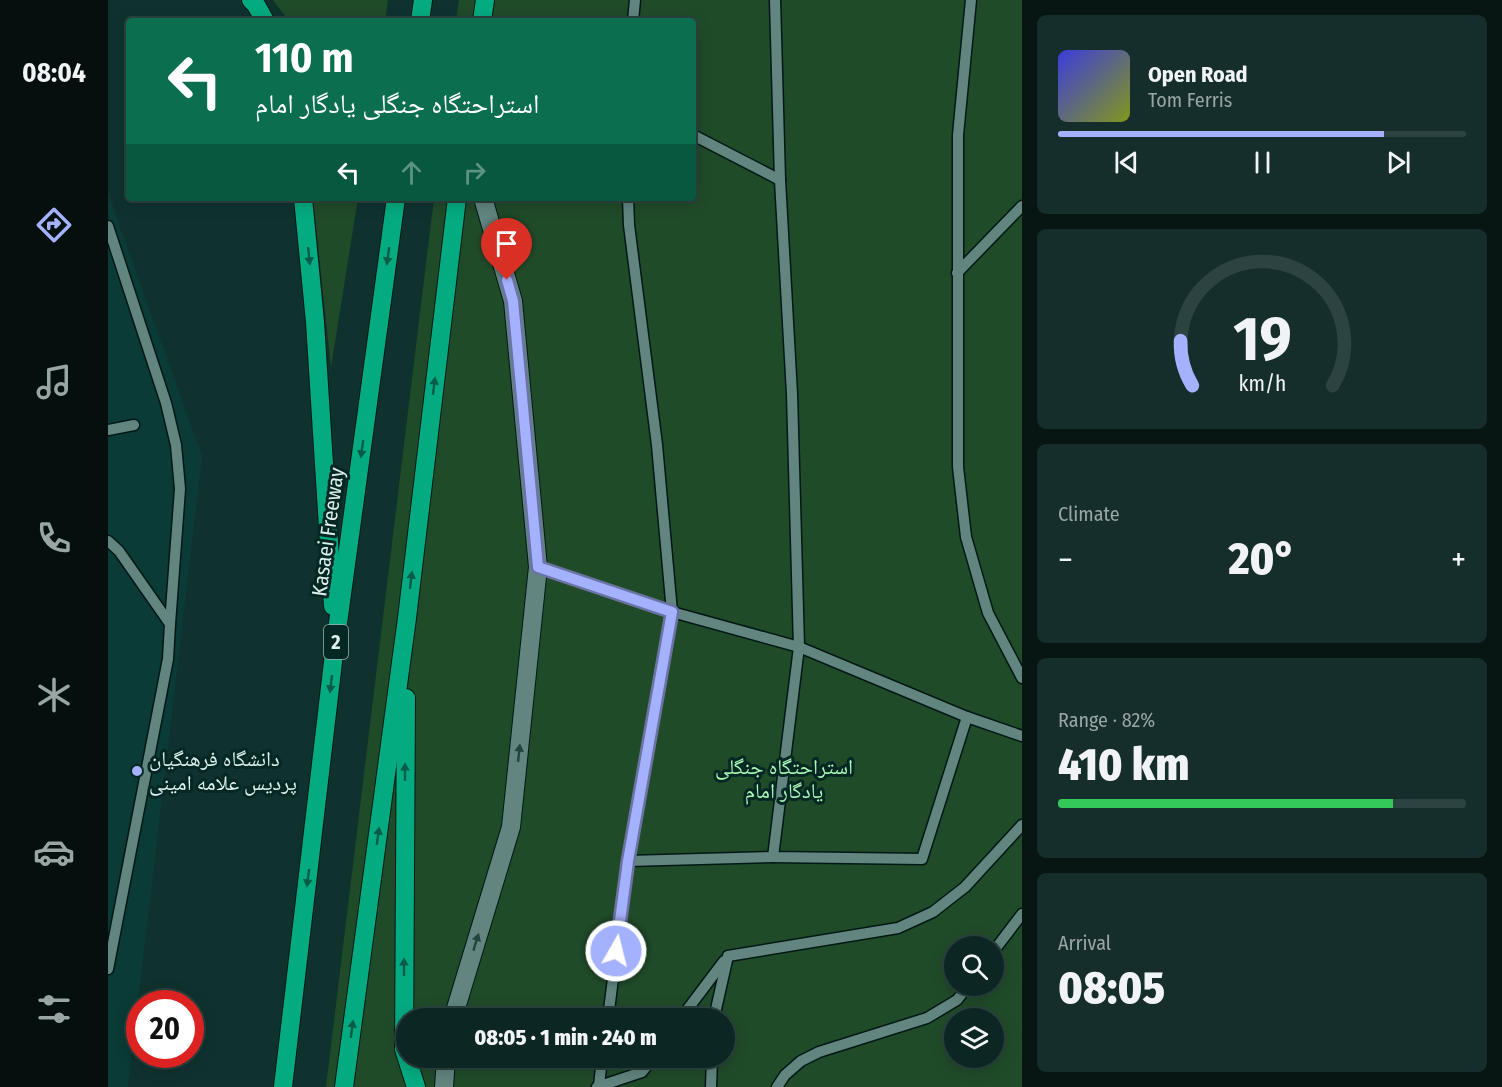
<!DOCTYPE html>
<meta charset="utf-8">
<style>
body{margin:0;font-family:"Fira Sans Condensed","Noto Naskh Arabic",sans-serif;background:#152e2b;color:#f1f3f6;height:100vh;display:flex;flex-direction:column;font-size:22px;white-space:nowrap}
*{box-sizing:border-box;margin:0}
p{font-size:20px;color:#9aa5a6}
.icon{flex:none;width:33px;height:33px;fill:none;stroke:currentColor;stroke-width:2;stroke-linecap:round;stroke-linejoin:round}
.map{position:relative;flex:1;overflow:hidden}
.drawer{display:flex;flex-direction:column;gap:15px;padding:15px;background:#071513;width:480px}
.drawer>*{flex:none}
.guide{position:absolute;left:18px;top:18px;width:570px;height:183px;border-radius:6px;box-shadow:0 3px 15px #0003,0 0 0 2px #2c4341;background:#0b6e4f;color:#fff;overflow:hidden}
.tools{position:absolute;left:836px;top:936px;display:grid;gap:12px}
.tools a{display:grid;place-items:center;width:60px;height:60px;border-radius:50%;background:#0c2623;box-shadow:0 3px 15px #0003,0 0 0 2px #2c4341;font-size:30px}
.speed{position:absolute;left:18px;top:990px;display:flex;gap:12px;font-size:30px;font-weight:700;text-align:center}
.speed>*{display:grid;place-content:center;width:78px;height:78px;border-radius:50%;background:#0c2623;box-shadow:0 3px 15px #0003,0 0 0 2px #2c4341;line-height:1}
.speed .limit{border:9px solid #d22;background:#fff;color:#111}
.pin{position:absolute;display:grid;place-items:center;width:51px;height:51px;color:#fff;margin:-62px -26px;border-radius:50% 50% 50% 0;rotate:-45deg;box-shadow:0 0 6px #0007}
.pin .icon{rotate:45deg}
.me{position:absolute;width:66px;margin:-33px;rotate:8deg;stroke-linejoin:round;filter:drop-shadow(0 0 4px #0008)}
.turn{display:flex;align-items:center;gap:21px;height:126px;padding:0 30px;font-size:27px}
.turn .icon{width:78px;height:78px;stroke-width:2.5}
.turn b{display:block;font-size:42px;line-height:51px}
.lanes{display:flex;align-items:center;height:57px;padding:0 30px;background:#0003;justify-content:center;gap:30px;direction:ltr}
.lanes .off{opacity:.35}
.big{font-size:45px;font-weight:800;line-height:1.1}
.drawer .card{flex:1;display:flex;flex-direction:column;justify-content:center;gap:9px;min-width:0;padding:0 21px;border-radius:9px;background:#152e2b}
.drawer .dial{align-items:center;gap:0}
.dial svg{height:156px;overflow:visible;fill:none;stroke:#2c4341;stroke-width:7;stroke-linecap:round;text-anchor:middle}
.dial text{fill:#f1f3f6;stroke:none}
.song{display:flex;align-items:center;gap:18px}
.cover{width:72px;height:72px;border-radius:9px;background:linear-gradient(135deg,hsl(240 70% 55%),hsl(70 70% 35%))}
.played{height:6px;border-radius:3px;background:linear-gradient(90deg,#a4b1fc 80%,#2c4341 80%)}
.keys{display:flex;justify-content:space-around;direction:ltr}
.heat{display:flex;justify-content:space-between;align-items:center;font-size:33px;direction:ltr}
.charge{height:9px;border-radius:4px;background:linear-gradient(90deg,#34c759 82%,#2c4341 0)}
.trip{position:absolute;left:288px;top:1008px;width:339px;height:60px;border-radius:30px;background:#0c2623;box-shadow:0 3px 15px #0003,0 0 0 2px #2c4341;font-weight:800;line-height:60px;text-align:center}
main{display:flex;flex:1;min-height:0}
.dock{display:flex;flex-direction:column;width:108px;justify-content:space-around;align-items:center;background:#050f0e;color:#9aa5a6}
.dock .icon{width:42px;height:42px}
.dock .current{color:#a4b1fc}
.dock b{font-size:27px;color:#f1f3f6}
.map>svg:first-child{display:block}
.built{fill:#0b3b36}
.green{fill:#204b29;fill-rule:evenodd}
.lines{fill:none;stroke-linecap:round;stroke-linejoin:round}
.lane-casing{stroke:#011916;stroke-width:13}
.secondary-casing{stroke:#011916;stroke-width:20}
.highway-casing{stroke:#011916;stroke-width:20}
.lane{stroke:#628580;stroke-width:10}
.secondary{stroke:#628580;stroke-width:18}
.highway{stroke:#04ab80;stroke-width:18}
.oneway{fill:#055c49}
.oneway2{fill:#214440}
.route-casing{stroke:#6b73a4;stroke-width:15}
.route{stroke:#a4b1fc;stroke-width:10}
.poi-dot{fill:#a4b1fc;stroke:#052825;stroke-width:2}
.labels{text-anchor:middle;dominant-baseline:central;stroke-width:6;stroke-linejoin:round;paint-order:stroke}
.shield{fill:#052825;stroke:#9cb4b1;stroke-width:1.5}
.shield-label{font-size:20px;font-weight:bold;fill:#ddf0ed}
.street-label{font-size:21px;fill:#ddf0ed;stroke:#052825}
.poi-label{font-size:21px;fill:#ddf0ed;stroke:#052825;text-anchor:start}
.park-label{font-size:21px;fill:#abf9b7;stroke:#052825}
</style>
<main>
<nav class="dock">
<b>08:04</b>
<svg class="icon current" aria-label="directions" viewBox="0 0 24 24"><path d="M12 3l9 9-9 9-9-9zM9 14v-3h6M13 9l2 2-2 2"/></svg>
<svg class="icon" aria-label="music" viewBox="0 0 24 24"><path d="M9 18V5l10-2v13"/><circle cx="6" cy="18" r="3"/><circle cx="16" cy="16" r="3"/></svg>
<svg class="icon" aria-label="phone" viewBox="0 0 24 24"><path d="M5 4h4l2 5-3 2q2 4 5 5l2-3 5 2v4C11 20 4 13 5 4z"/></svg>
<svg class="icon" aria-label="climate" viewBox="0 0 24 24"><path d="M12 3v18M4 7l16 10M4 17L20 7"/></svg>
<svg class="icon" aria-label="car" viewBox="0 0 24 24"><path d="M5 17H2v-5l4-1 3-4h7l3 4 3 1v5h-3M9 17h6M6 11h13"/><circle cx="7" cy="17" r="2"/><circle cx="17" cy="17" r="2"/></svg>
<svg class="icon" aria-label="filters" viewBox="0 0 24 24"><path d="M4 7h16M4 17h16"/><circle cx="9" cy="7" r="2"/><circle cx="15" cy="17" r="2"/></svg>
</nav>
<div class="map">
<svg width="914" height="1087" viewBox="0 0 914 1087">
<rect width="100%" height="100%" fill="#10322f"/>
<!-- built -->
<path class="built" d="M0 194 94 456 20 1087H0Z"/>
<!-- green -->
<g class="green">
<path d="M165 0H280L277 21H181Z"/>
<path d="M351 0H914V1087H218L326 198H585V21H348ZM846 946H885V986H846ZM298 1018H616V1058H298ZM846 1018H885V1058H846Z"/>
<path d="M205 198H250L223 367Z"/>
</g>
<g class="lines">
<defs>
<g id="lane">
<path d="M667 0 672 180 684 394 691 647 665 857 814 859 859 717"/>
<path d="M863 0 850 135V467L858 537 880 613 914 678"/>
<path d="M525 21 527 0"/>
<path d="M585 135 672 180"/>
<path d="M0 226 58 403 68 445 72 489 62 624"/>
<path d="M849 273 914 206"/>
<path d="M0 430 26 425"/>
<path d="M0 541 11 551 62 624 60 659 0 969"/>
<path d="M430 567 564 612 691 647 859 717 914 736"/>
<path d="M520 861 665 857"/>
<path d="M885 952 914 914"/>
<path d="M500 1018 520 861 564 612 549 445 521 225 520 198"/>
<path d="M573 1018 616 961"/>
<path d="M606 1018 620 956 790 928 825 912 857 887 914 825"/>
<path d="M491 1086 494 1058"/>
<path d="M489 1087 534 1072 545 1058"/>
<path d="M603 1087 604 1058"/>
<path d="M669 1087 677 1075 693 1061 711 1052 819 1018 849 1000 860 986"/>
</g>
<g id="secondary">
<path d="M345 1018 403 827 430 567 405 301 375 198"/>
<path d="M336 1087 338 1058"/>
</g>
<g id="highway">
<path d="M143 0 148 5 157 21"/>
<path d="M312 21 315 0"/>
<path d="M374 21 377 0"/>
<path d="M195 198 207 322 225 606"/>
<path d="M298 698 296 1049 308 1087"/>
<path d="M175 1087 227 645 288 198"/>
<path d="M236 1087 299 618 349 198"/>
</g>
</defs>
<!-- lane casing -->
<use href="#lane" class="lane-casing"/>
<!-- secondary casing -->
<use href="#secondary" class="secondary-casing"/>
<!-- highway casing -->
<use href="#highway" class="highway-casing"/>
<!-- lane -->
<use href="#lane" class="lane"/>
<!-- secondary -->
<use href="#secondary" class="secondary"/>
<!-- highway -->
<use href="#highway" class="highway"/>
</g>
<!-- one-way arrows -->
<defs><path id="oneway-solid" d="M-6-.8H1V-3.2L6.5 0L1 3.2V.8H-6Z" transform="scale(1.5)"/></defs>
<g class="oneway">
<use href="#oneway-solid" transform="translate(201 256) rotate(84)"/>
<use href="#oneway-solid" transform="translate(280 256) rotate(98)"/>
<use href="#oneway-solid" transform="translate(326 386) rotate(-83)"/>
<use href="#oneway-solid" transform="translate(254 449) rotate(98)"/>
<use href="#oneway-solid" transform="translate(303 580) rotate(-83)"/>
<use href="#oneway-solid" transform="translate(223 684) rotate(97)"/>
<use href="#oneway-solid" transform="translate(297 772) rotate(-90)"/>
<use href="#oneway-solid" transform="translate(270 836) rotate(-82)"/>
<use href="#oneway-solid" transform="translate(200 878) rotate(97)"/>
<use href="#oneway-solid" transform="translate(296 967) rotate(-90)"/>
<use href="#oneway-solid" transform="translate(244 1029) rotate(-82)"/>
</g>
<g class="oneway2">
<use href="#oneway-solid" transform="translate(411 753) rotate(-84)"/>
<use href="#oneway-solid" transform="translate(368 942) rotate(-73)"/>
</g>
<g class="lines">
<defs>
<path id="route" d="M399 280 405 301 430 567 564 612 520 861 508 951"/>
</defs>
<!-- route casing -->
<use href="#route" class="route-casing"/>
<!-- route -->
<use href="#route" class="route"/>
</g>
<!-- markers -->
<circle class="poi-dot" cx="29" cy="771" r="6"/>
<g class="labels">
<!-- shield labels -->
<rect class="shield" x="216" y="625" width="24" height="34" rx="4.5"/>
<g class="shield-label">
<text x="228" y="642">2</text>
</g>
<!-- street labels -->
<g class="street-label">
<text transform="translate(220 532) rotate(-82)">Kasaei Freeway</text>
</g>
<!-- poi labels -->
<g class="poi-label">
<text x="41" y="759">دانشگاه فرهنگیان<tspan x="41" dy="24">پردیس علامه امینی</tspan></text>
</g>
<!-- park labels -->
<g class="park-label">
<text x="676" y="767">استراحتگاه جنگلی<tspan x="676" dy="24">یادگار امام</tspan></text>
</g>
</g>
</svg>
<div class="tools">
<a><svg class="icon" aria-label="search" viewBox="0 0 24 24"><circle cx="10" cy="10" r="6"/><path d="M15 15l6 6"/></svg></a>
<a><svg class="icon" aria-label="layers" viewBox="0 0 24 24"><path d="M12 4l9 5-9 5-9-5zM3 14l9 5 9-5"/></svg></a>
</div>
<div class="speed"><div class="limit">20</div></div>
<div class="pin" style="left:399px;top:280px;background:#d93025"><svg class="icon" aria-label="arrive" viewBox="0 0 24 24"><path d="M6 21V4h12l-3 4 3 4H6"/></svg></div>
<svg class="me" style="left:508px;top:951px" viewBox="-20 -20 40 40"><circle r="17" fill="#a4b1fc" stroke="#fff" stroke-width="3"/><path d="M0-11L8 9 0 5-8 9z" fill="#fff"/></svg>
<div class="trip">08:05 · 1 min · 240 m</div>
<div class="guide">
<div class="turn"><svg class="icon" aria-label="left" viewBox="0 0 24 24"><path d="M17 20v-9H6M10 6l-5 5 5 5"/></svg><div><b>110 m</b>استراحتگاه جنگلی یادگار امام</div></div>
<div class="lanes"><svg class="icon" aria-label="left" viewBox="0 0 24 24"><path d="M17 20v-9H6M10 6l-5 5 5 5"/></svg><svg class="icon off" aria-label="ahead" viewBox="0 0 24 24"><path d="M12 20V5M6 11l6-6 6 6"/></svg><svg class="icon off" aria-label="right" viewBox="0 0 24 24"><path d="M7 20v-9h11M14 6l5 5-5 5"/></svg></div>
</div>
</div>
<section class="drawer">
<div class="card">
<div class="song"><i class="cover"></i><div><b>Open Road</b><p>Tom Ferris</p></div></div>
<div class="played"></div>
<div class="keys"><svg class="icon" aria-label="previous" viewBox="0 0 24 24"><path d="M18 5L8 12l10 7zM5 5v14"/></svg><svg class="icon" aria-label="pause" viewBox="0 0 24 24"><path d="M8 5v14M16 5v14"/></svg><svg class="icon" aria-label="next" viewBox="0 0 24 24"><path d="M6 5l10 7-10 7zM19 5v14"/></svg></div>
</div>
<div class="card dial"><svg viewBox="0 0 100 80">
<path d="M14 69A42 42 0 1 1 86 69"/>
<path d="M14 69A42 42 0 0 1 8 46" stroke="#a4b1fc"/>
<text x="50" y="56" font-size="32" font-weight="700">19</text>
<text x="50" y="72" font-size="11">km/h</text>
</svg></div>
<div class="card"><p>Climate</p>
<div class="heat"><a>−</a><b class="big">20°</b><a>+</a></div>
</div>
<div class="card"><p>Range · 82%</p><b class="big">410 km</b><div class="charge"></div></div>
<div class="card"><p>Arrival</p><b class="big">08:05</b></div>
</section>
</main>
